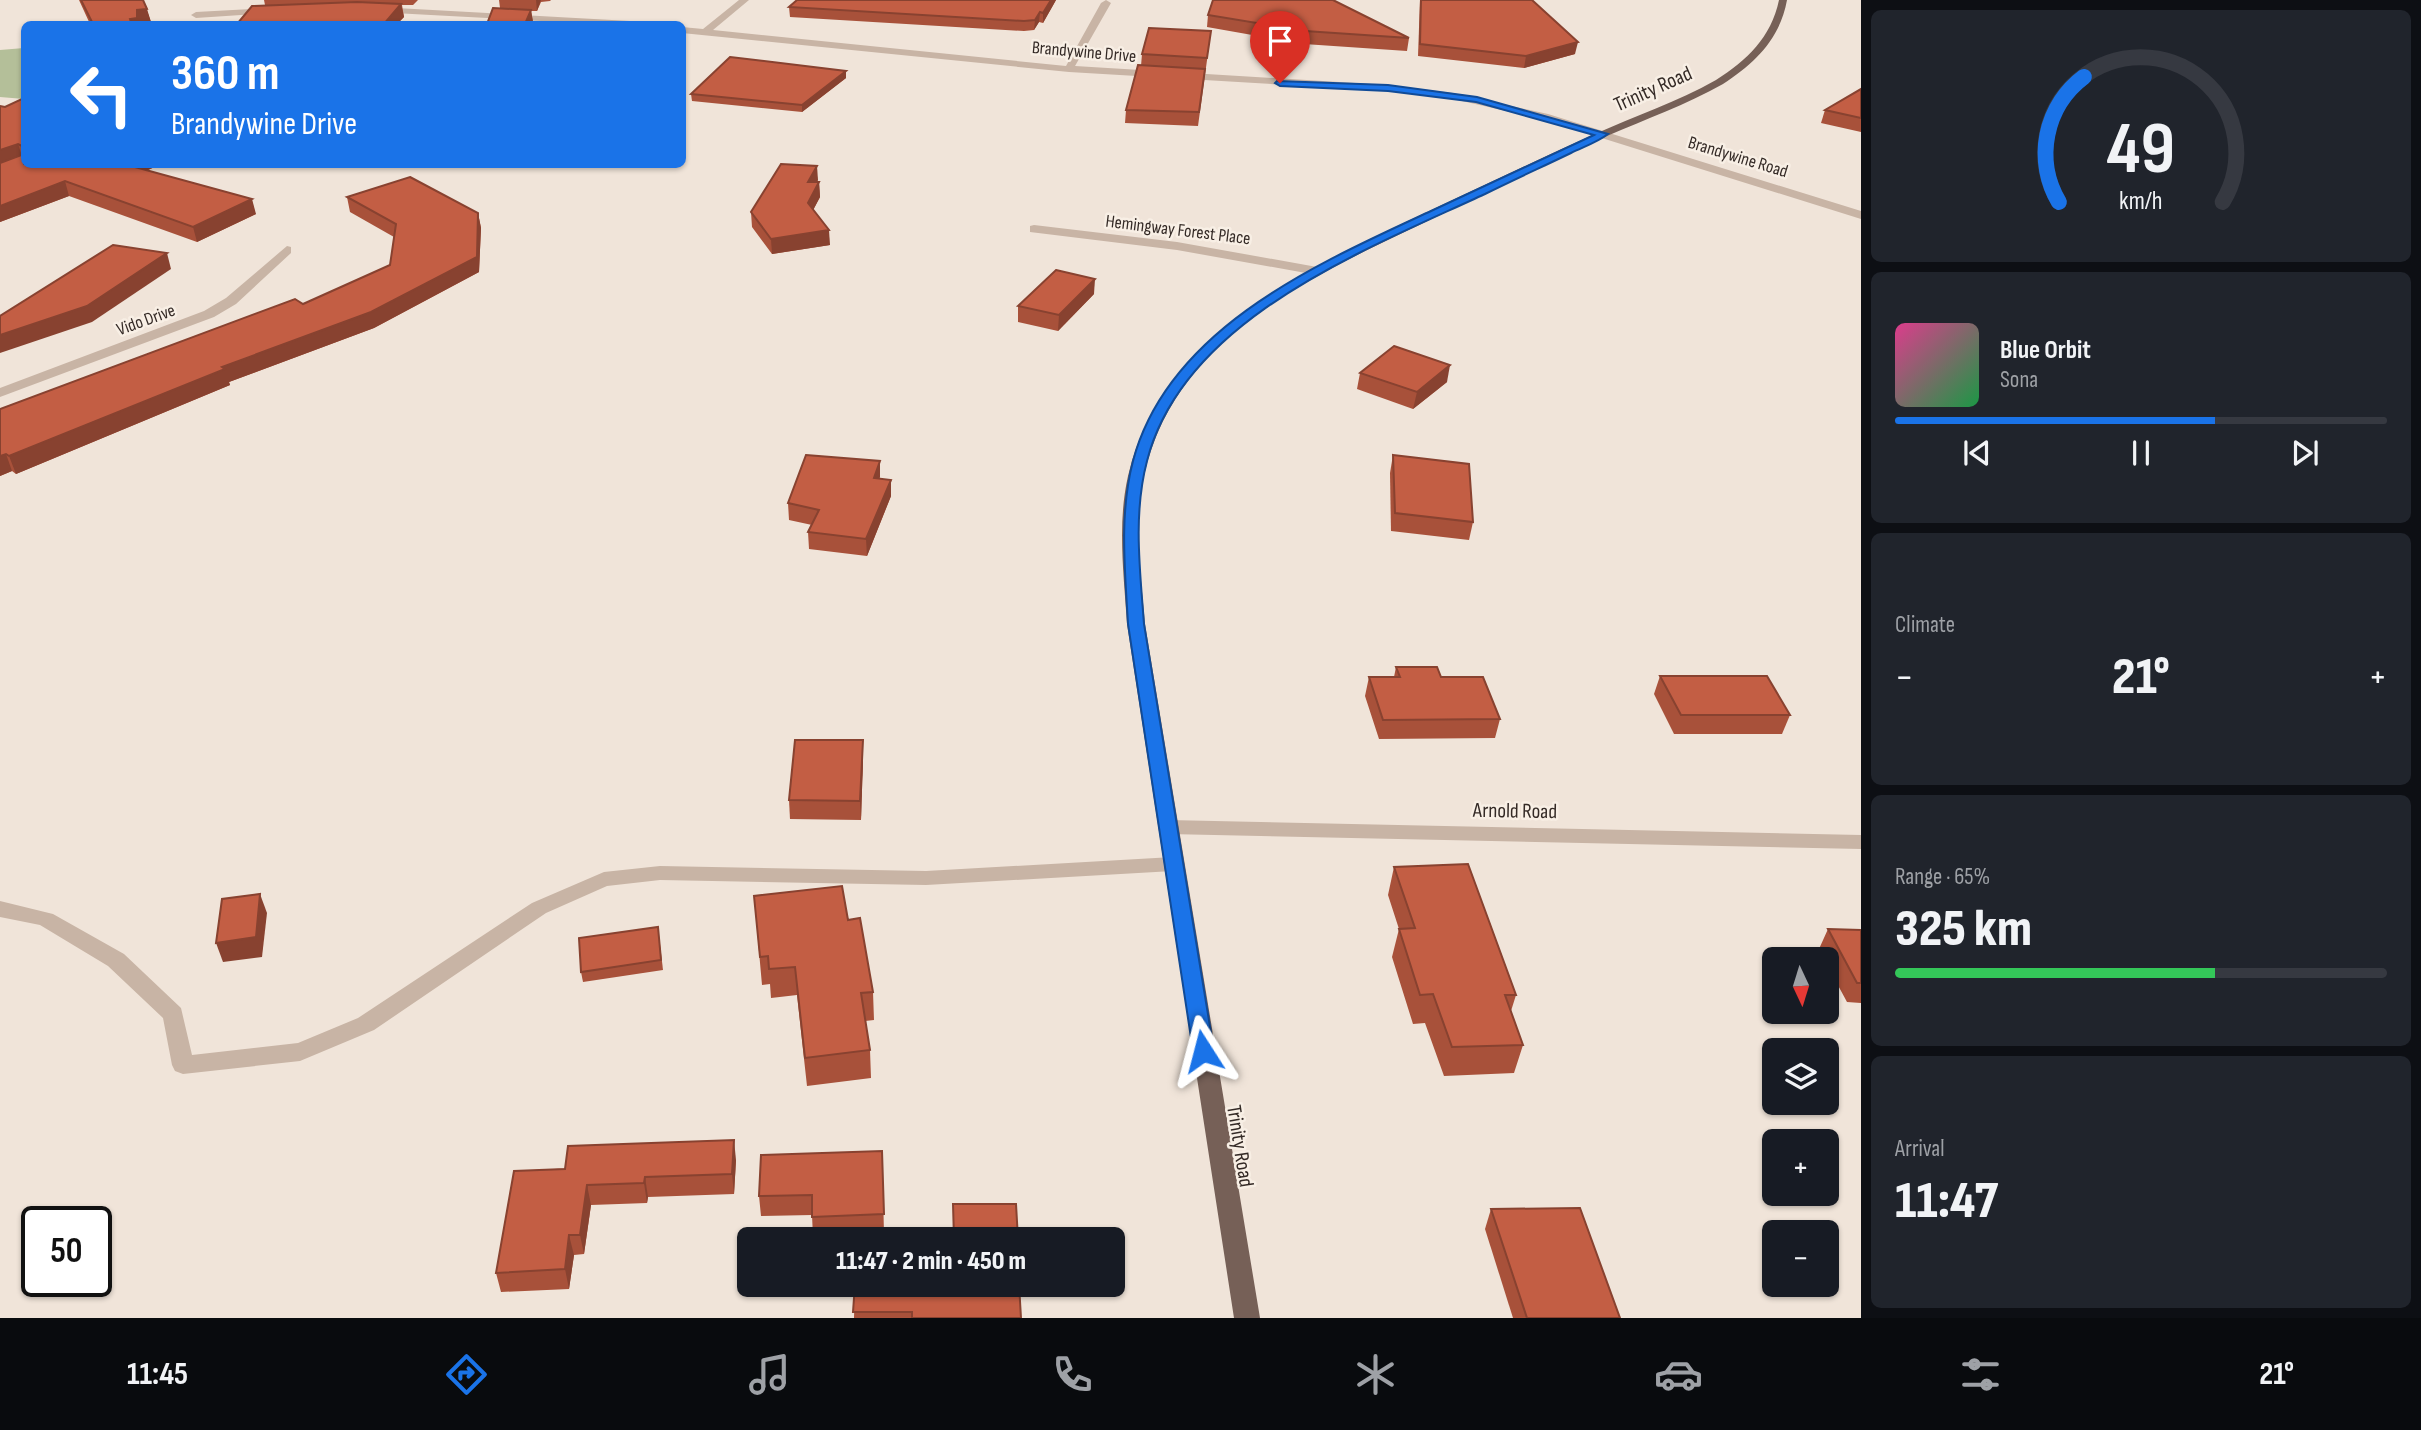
<!DOCTYPE html>
<meta charset="utf-8">
<style>
body{margin:0;font-family:"Sofia Sans Condensed",sans-serif;background:#20242c;color:#f1f3f6;height:100vh;display:flex;flex-direction:column;font-size:26px;white-space:nowrap}
*{box-sizing:border-box;margin:0}
p{font-size:23px;color:#9ea1a6}
.icon{flex:none;width:38px;height:38px;fill:none;stroke:currentColor;stroke-width:2;stroke-linecap:round;stroke-linejoin:round}
.map{position:relative;flex:1;overflow:hidden}
.details{display:flex;flex-direction:column;gap:10px;padding:10px;background:#0d0f14;width:560px}
.details>*{flex:none}
.hud{position:absolute;left:21px;top:21px;width:665px;height:147px;border-radius:10px;box-shadow:0 2px 5px #0004;background:#1a73e8;color:#fff;overflow:hidden}
.needle{width:46px;rotate:176deg}
.tools{position:absolute;left:1762px;top:947px;display:grid;gap:14px}
.tools a{display:grid;place-items:center;width:77px;height:77px;border-radius:10px;background:#171b24;box-shadow:0 2px 5px #0004;font-size:35px}
.speed{position:absolute;left:21px;top:1206px;display:flex;gap:14px;font-size:35px;font-weight:700;text-align:center}
.speed>*{display:grid;place-content:center;width:91px;height:91px;border-radius:50%;background:#171b24;box-shadow:0 2px 5px #0004;line-height:1}
.speed .limit{border:4px solid #111;border-radius:10px;background:#fff;color:#111}
.pin{position:absolute;display:grid;place-items:center;width:60px;height:60px;color:#fff;margin:-72px -30px;border-radius:50% 50% 50% 0;rotate:-45deg;box-shadow:0 0 7px #0007}
.pin .icon{rotate:45deg}
.me{position:absolute;width:77px;margin:-38px;rotate:351deg;stroke-linejoin:round;filter:drop-shadow(0 0 5px #0008)}
.turn{display:flex;align-items:center;gap:24px;height:147px;padding:0 35px;font-size:32px}
.turn .icon{width:91px;height:91px;stroke-width:2.5}
.turn b{display:block;font-size:49px;line-height:60px}
.big{font-size:52px;font-weight:800;line-height:1.1}
.details .tile{flex:1;display:flex;flex-direction:column;justify-content:center;gap:10px;min-width:0;padding:0 24px;border-radius:10px;background:#20242c}
.details .dial{align-items:center;gap:0}
.dial svg{height:182px;overflow:visible;fill:none;stroke:#363941;stroke-width:7;stroke-linecap:round;text-anchor:middle}
.dial text{fill:#f1f3f6;stroke:none}
.song{display:flex;align-items:center;gap:21px}
.cover{width:84px;height:84px;border-radius:10px;background:linear-gradient(135deg,hsl(330 70% 55%),hsl(140 70% 35%))}
.played{height:7px;border-radius:4px;background:linear-gradient(90deg,#1a73e8 65%,#363941 65%)}
.keys{display:flex;justify-content:space-around;direction:ltr}
.heat{display:flex;justify-content:space-between;align-items:center;font-size:38px;direction:ltr}
.charge{height:10px;border-radius:5px;background:linear-gradient(90deg,#34c759 65%,#363941 0)}
.trip{position:absolute;left:737px;top:1227px;width:388px;height:70px;border-radius:10px;background:#171b24;box-shadow:0 2px 5px #0004;font-weight:800;line-height:70px;text-align:center}
.tab-bar{display:flex;height:112px;justify-content:space-around;align-items:center;background:#090b0e;color:#9ea1a6}
.tab-bar .icon{width:49px;height:49px}
.tab-bar .current{color:#1a73e8}
.tab-bar b{font-size:32px;color:#f1f3f6}
main{display:flex;flex:1;min-height:0}
.map>svg:first-child{display:block}
.green{fill:#b4bf99}
.lines{fill:none;stroke-linecap:round;stroke-linejoin:round}
.minor{fill:#c8b4a5;fill-rule:evenodd}
.major{fill:#766057;fill-rule:evenodd}
.wall{fill:#a8513a}
.shaded-wall{fill:#884230}
.building{fill:#c35e44;stroke:#884230;stroke-width:2}
.route{fill:#1a73e8;stroke:#114b97;stroke-width:2}
.labels{text-anchor:middle;dominant-baseline:central;stroke-width:5;stroke-linejoin:round;paint-order:stroke}
.far-street-label{font-size:18px;fill:#342a26;stroke:#f8efe5}
.street-label{font-size:21px;fill:#342a26;stroke:#f8efe5}
</style>
<main>
<div class="map">
<svg width="1861" height="1318" viewBox="0 0 1861 1318">
<rect width="100%" height="100%" fill="#f0e4d9"/>
<!-- green -->
<path class="green" d="M24 48V99L0 97V50Z"/>
<g class="lines">
<!-- minor -->
<g class="minor">
<path d="M739 0H749L713 30 1066 66 1101 3 1106 0 1111 3 1075 66 1388 85 1453 93 1548 114 1861 211V219L1541 119 1453 99 1388 91 1069 72 682 33V27L703 29Z"/>
<path d="M378 7 630 21 635 24H598L375 12V8Z"/>
<path d="M270 8 275 11 273 13 196 18 191 15 196 12Z"/>
<path d="M1034 225 1177 242 1317 267 1323 271 1317 275 1177 250 1030 232V226Z"/>
<path d="M287 246 291 247V253L236 304 214 317 0 397V388L204 311 226 298Z"/>
<path d="M1168 820 1861 835V849L1168 834 1161 832 1158 827 1161 822Z"/>
<path d="M1173 857 1180 859 1183 864 1180 869 1173 871 926 885 660 880 607 886 546 913 374 1030 300 1061 183 1074 175 1071 172 1065 163 1018 108 966 40 925 0 917V901L53 914 124 954 181 1008 192 1055 298 1043 358 1018 532 903 604 872 660 866 926 871Z"/>
</g>
<!-- major -->
<path class="major" d="M1779 0H1787C1780 39 1755 63 1723 84 1686 105 1646 119 1607 136 1542 165 1479 196 1415 227 1303 280 1173 342 1144 476 1133 524 1141 575 1145 624L1260 1318H1234L1127 624C1124 575 1117 524 1128 476 1160 339 1292 276 1408 221 1470 192 1532 162 1595 134 1635 116 1677 102 1716 80 1747 60 1771 38 1779 0Z"/>
</g>
<!-- wall -->
<g class="wall">
<path d="M79 0H143L151 22 141 23V24H90Z"/>
<path d="M264 0H418L413 5H402L404 17 397 24H237L265 5Z"/>
<path d="M499 0H551L550 1 541 2 537 11H531L533 22 532 24H487L500 8Z"/>
<path d="M797 0H1056L1043 23 1039 22 1034 30 1024 31 790 17 789 7Z"/>
<path d="M1420 0H1532L1575 54 1524 68 1418 56Z"/>
<path d="M1208 15 1409 38 1407 51 1304 44 1207 27Z"/>
<path d="M1211 31 1198 126 1125 123 1126 110 1141 66 1142 54Z"/>
<path d="M846 71V78L802 112 692 101 691 94Z"/>
<path d="M1861 89V132L1821 123 1825 110Z"/>
<path d="M24 98V164H161L146 171 256 214 197 242 69 196 0 222V106L5 107Z"/>
<path d="M818 180 817 182H819L820 197 813 210 830 245 772 254 752 227 751 212Z"/>
<path d="M347 197 478 213 481 228 479 272 374 328 229 382 230 385 16 474 12 471 0 476V409L303 304 390 265 394 237 350 212Z"/>
<path d="M1094 294 1058 331 1018 322V306Z"/>
<path d="M1360 373 1447 382 1413 409 1357 389Z"/>
<path d="M1393 455 1473 522 1469 540 1391 531 1390 473Z"/>
<path d="M880 461 879 479 891 480V496L867 556 809 549 808 532 812 525 789 520 788 503Z"/>
<path d="M1396 667 1441 677 1500 719 1495 738 1379 739 1365 696 1369 677H1394Z"/>
<path d="M1660 676 1790 715 1782 734H1674L1654 694Z"/>
<path d="M863 759 861 820 790 819 789 800Z"/>
<path d="M1394 867 1516 995 1511 1011 1523 1045 1514 1073 1444 1076 1425 1023 1413 1024 1392 957 1399 929 1388 895Z"/>
<path d="M754 896 848 920 873 992 874 1020 865 1021 870 1050 871 1078 807 1086 797 995 771 998 770 984 762 985Z"/>
<path d="M658 927 663 970 583 982 581 972Z"/>
<path d="M1828 929 1861 930V1003L1847 1002 1827 965V959H1824L1819 949Z"/>
<path d="M882 1151 884 1234 813 1237 812 1215 761 1216 759 1196Z"/>
<path d="M736 1160 734 1194 648 1197 647 1203 591 1205 584 1254 574 1255 569 1289 501 1292 496 1273 514 1171Z"/>
<path d="M1491 1209 1620 1318H1513L1485 1229Z"/>
<path d="M855 1284 1021 1318H854Z"/>
</g>
<!-- shaded-wall -->
<g class="shaded-wall">
<path d="M536 0H541L537 11Z"/>
<path d="M1051 0H1056L1043 23V13Z"/>
<path d="M401 4 404 17 397 24H384Z"/>
<path d="M147 9 151 22 141 23V24H102L130 19 137 10Z"/>
<path d="M531 10 533 22 532 24H525Z"/>
<path d="M1040 12 1039 22 1034 30 1035 20Z"/>
<path d="M1578 42 1575 54 1524 68 1526 56Z"/>
<path d="M846 71V78L802 112V105Z"/>
<path d="M18 144 23 159 0 166V150Z"/>
<path d="M123 164H161L128 179Z"/>
<path d="M817 166 818 180 809 196 808 182Z"/>
<path d="M65 181 69 196 0 222V206Z"/>
<path d="M819 182 820 197 809 218 808 203Z"/>
<path d="M252 199 256 214 197 242 193 227Z"/>
<path d="M478 213 481 228 479 272 374 328 229 382 230 385 16 474 9 456 222 367Z"/>
<path d="M829 230 830 245 772 254 771 239Z"/>
<path d="M167 253 171 269 92 322 0 353V335Z"/>
<path d="M1095 279 1094 294 1058 331 1059 315Z"/>
<path d="M1450 365 1447 382 1413 409 1417 392Z"/>
<path d="M6 454 12 471 0 476V456Z"/>
<path d="M880 461V477L874 495V478Z"/>
<path d="M891 480V496L867 556 866 539Z"/>
<path d="M863 740V759L861 820 860 801Z"/>
<path d="M260 894 267 913 262 957 223 962 216 943Z"/>
<path d="M734 1140 736 1160 734 1194 732 1174Z"/>
<path d="M645 1177 648 1197 647 1203 644 1183Z"/>
<path d="M587 1185 591 1205 584 1254 580 1235Z"/>
<path d="M569 1235 574 1255 569 1289 565 1269Z"/>
</g>
<!-- building -->
<g class="building">
<path d="M81 0H143L147 9 137 10V18L130 19 131 22 93 24Z"/>
<path d="M797 0H1051L1043 13 1040 12 1035 20 1024 21 789 7Z"/>
<path d="M1213 0H1333L1409 38 1305 31 1208 15Z"/>
<path d="M1421 0H1532L1578 42 1526 56 1420 44Z"/>
<path d="M357 2 401 4 384 24H237L252 6Z"/>
<path d="M493 8 531 10 525 24H487Z"/>
<path d="M1149 28 1211 31 1207 58 1142 54Z"/>
<path d="M730 57 846 71 802 105 691 94Z"/>
<path d="M1138 65 1205 69 1199 112 1126 110Z"/>
<path d="M1861 89V118L1825 110Z"/>
<path d="M24 98V147L18 144 0 150V106L5 107Z"/>
<path d="M24 153V164H124L252 199 193 227 65 181 0 206V163L24 154Z"/>
<path d="M781 164 817 166 808 182H819L808 203 829 230 771 239 751 212Z"/>
<path d="M410 177 478 213 477 257 371 312 222 367 225 369 9 456 6 454 0 456V409L295 299 303 304 390 265 396 224 347 197Z"/>
<path d="M113 245 167 253 87 306 0 335V316Z"/>
<path d="M1056 270 1095 279 1059 315 1018 306Z"/>
<path d="M1394 346 1450 365 1417 392 1360 373Z"/>
<path d="M806 455 880 461 874 478 891 480 866 539 808 532 819 510 788 503Z"/>
<path d="M1393 455 1469 464 1473 522 1395 513Z"/>
<path d="M1396 667H1437L1441 677H1483L1500 719 1383 720 1369 677H1400Z"/>
<path d="M1660 676H1767L1790 715H1681Z"/>
<path d="M795 740H863L860 801 789 800Z"/>
<path d="M1468 864 1516 995H1505L1523 1045 1452 1047 1433 994 1420 995 1399 929 1415 928 1394 867Z"/>
<path d="M842 886 848 920 860 918 873 992 861 993 870 1050 805 1058 795 967 769 969 768 956 760 957 754 896Z"/>
<path d="M260 894 256 937 216 943 222 899Z"/>
<path d="M658 927 661 960 581 972 579 938Z"/>
<path d="M1828 929 1861 930V983H1857Z"/>
<path d="M734 1140 732 1174 645 1177 644 1183 587 1185 580 1235H569L565 1269 496 1273 514 1171 565 1169 568 1146Z"/>
<path d="M882 1151 884 1214 812 1217V1195L759 1196 761 1155Z"/>
<path d="M953 1204H1016L1018 1239H954Z"/>
<path d="M1580 1208 1620 1318H1527L1491 1209Z"/>
<path d="M855 1284H1019L1021 1318H912V1312H853Z"/>
</g>
<!-- route -->
<path class="route" d="M1277 81 1388 85 1477 97 1608 134C1598 142 1583 147 1571 153 1542 167 1513 180 1485 194 1365 250 1183 319 1147 461 1133 514 1140 570 1144 624L1214 1051 1211 1056 1203 1059 1196 1056 1193 1051 1128 624C1125 570 1119 514 1133 461 1168 328 1319 263 1431 211 1486 185 1540 160 1594 135L1476 102 1388 91 1280 86 1275 83Z"/>
<g class="labels">
<!-- far-street labels -->
<g class="far-street-label">
<text transform="translate(1084 52) rotate(5)">Brandywine Drive</text>
<text transform="translate(1738 157) rotate(17)">Brandywine Road</text>
<text transform="translate(1178 230) rotate(7)">Hemingway Forest Place</text>
<text transform="translate(146 320) rotate(-20)">Vido Drive</text>
</g>
<!-- street labels -->
<g class="street-label">
<text transform="translate(1653 89) rotate(-24)">Trinity Road</text>
<text transform="translate(1515 811) rotate(1)">Arnold Road</text>
<text transform="translate(1240 1146) rotate(81)">Trinity Road</text>
</g>
</g>
</svg>
<div class="tools">
<a><svg class="needle" viewBox="-14 -14 28 28"><path d="M0-13l5 13h-10z" fill="#e53935"/><path d="M0 13l5-13h-10z" fill="#9ea1a6"/></svg></a>
<a><svg class="icon" aria-label="layers" viewBox="0 0 24 24"><path d="M12 4l9 5-9 5-9-5zM3 14l9 5 9-5"/></svg></a>
<a>+</a>
<a>−</a>
</div>
<div class="speed"><div class="limit">50</div></div>
<div class="pin" style="left:1280px;top:83px;background:#d93025"><svg class="icon" aria-label="arrive" viewBox="0 0 24 24"><path d="M6 21V4h12l-3 4 3 4H6"/></svg></div>
<svg class="me" style="left:1203px;top:1051px" viewBox="-20 -20 40 40"><path d="M0-17L14 15 0 8-14 15z" fill="#1a73e8" stroke="#fff" stroke-width="4"/></svg>
<div class="trip">11:47 · 2 min · 450 m</div>
<div class="hud">
<div class="turn"><svg class="icon" aria-label="left" viewBox="0 0 24 24"><path d="M17 20v-9H6M10 6l-5 5 5 5"/></svg><div><b>360 m</b>Brandywine Drive</div></div>
</div>
</div>
<section class="details">
<div class="tile dial"><svg viewBox="0 0 100 80">
<path d="M14 69A42 42 0 1 1 86 69"/>
<path d="M14 69A42 42 0 0 1 25 14" stroke="#1a73e8"/>
<text x="50" y="56" font-size="32" font-weight="700">49</text>
<text x="50" y="72" font-size="11">km/h</text>
</svg></div>
<div class="tile">
<div class="song"><i class="cover"></i><div><b>Blue Orbit</b><p>Sona</p></div></div>
<div class="played"></div>
<div class="keys"><svg class="icon" aria-label="previous" viewBox="0 0 24 24"><path d="M18 5L8 12l10 7zM5 5v14"/></svg><svg class="icon" aria-label="pause" viewBox="0 0 24 24"><path d="M8 5v14M16 5v14"/></svg><svg class="icon" aria-label="next" viewBox="0 0 24 24"><path d="M6 5l10 7-10 7zM19 5v14"/></svg></div>
</div>
<div class="tile"><p>Climate</p>
<div class="heat"><a>−</a><b class="big">21°</b><a>+</a></div>
</div>
<div class="tile"><p>Range · 65%</p><b class="big">325 km</b><div class="charge"></div></div>
<div class="tile"><p>Arrival</p><b class="big">11:47</b></div>
</section>
</main>
<nav class="tab-bar">
<b>11:45</b>
<svg class="icon current" aria-label="directions" viewBox="0 0 24 24"><path d="M12 3l9 9-9 9-9-9zM9 14v-3h6M13 9l2 2-2 2"/></svg>
<svg class="icon" aria-label="music" viewBox="0 0 24 24"><path d="M9 18V5l10-2v13"/><circle cx="6" cy="18" r="3"/><circle cx="16" cy="16" r="3"/></svg>
<svg class="icon" aria-label="phone" viewBox="0 0 24 24"><path d="M5 4h4l2 5-3 2q2 4 5 5l2-3 5 2v4C11 20 4 13 5 4z"/></svg>
<svg class="icon" aria-label="climate" viewBox="0 0 24 24"><path d="M12 3v18M4 7l16 10M4 17L20 7"/></svg>
<svg class="icon" aria-label="car" viewBox="0 0 24 24"><path d="M5 17H2v-5l4-1 3-4h7l3 4 3 1v5h-3M9 17h6M6 11h13"/><circle cx="7" cy="17" r="2"/><circle cx="17" cy="17" r="2"/></svg>
<svg class="icon" aria-label="filters" viewBox="0 0 24 24"><path d="M4 7h16M4 17h16"/><circle cx="9" cy="7" r="2"/><circle cx="15" cy="17" r="2"/></svg>
<b>21°</b>
</nav>
